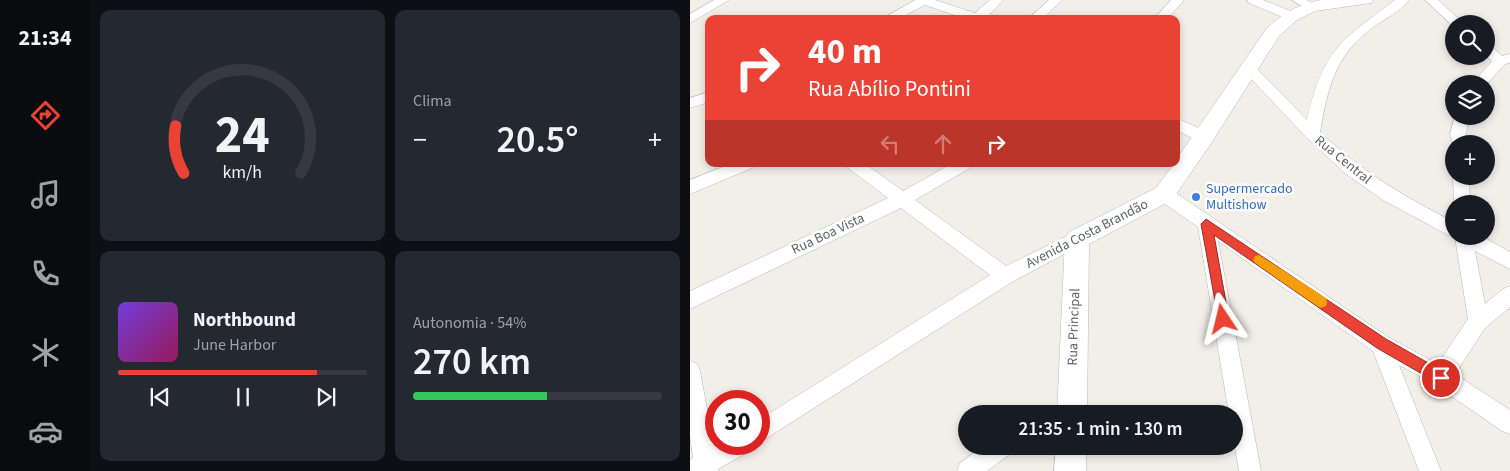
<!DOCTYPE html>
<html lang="pt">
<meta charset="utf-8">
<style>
body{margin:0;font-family:"Source Sans 3",sans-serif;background:#242831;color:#f1f3f6;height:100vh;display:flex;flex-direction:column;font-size:19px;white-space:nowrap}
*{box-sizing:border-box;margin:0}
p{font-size:16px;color:#9ea1a6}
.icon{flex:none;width:28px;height:28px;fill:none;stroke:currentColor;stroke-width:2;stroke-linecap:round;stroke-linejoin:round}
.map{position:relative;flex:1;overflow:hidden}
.side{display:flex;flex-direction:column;gap:10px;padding:10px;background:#0d0f14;width:600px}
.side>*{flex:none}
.hud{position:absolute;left:15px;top:15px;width:475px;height:152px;border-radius:10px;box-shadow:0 2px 8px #0003;background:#ea4335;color:#fff;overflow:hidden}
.tools{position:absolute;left:755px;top:15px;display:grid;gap:10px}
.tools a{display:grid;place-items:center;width:50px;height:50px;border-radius:50%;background:#171b24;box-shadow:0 2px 8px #0003;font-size:25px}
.speed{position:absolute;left:15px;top:390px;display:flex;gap:10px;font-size:25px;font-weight:700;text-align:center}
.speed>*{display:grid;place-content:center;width:65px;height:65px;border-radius:50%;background:#171b24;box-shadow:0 2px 8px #0003;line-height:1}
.speed .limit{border:8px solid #d22;background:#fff;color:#111}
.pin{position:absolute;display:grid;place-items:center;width:42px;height:42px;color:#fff;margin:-21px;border:2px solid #fff;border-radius:50%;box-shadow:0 1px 5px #0007}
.me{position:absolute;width:55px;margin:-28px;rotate:350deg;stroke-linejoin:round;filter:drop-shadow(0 0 4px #0008)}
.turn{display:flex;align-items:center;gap:18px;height:105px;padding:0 20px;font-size:22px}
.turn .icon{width:65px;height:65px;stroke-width:2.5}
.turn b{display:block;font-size:35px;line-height:42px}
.lanes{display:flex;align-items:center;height:48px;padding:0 20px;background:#0003;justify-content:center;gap:25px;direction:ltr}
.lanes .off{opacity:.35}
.big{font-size:38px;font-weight:600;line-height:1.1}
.side .widget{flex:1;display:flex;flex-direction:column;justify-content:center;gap:8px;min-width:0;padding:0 18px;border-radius:10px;background:#242831}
.side .dial{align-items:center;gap:0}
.dial svg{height:130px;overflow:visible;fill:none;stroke:#363941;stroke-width:7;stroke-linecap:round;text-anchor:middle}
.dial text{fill:#f1f3f6;stroke:none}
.song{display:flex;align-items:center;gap:15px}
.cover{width:60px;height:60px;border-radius:8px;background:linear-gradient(135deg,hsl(260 70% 55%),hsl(330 70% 35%))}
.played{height:5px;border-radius:2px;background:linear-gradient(90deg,#ea4335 80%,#363941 80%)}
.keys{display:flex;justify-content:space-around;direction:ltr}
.heat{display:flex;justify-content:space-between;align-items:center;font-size:28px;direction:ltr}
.charge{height:8px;border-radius:4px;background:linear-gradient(90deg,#34c759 54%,#363941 0)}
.side .tiles{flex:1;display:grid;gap:10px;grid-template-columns:repeat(2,1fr)}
.trip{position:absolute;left:268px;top:405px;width:285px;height:50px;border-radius:25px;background:#171b24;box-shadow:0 2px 8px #0003;font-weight:600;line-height:50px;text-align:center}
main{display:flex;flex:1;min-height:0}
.menu{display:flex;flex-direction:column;width:90px;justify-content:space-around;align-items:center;background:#090b0e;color:#9ea1a6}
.menu .icon{width:35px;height:35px}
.menu .selected{color:#ea4335}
.menu b{font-size:22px;color:#f1f3f6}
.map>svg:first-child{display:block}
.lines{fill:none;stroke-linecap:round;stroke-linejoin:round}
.street-casing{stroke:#b5b8bc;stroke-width:1}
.secondary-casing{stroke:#b6babf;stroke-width:1}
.street{fill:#fff;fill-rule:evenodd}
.secondary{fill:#fff;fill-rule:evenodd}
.route{fill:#ea4335;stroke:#982c22}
.slow{fill:#f59e0b}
.shop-dot{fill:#3f7fe0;stroke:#fff;stroke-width:2}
.labels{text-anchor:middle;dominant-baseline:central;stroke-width:5;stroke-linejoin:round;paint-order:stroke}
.street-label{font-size:14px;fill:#5f6368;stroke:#fff}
.shop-label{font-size:14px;fill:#366cbe;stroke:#fff;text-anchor:start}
</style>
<main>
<nav class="menu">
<b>21:34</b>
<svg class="icon selected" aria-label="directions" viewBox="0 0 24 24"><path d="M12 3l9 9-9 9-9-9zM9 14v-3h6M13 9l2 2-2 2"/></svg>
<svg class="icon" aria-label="music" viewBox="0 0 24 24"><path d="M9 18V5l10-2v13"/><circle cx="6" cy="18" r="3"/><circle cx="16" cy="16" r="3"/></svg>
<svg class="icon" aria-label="phone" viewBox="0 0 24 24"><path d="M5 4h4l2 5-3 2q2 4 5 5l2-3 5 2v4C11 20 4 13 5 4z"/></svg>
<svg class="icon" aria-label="climate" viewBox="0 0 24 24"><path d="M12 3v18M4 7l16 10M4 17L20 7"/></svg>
<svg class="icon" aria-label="car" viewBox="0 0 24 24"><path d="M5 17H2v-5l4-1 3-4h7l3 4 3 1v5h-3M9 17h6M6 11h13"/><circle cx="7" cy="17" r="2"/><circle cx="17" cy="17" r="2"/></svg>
</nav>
<section class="side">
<div class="tiles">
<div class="widget dial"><svg viewBox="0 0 100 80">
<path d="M14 69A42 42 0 1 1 86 69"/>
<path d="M14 69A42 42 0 0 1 9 40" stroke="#ea4335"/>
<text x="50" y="56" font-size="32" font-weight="700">24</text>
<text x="50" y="72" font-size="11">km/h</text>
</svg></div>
<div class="widget"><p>Clima</p>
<div class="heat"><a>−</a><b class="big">20.5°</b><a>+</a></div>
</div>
<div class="widget">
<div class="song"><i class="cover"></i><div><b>Northbound</b><p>June Harbor</p></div></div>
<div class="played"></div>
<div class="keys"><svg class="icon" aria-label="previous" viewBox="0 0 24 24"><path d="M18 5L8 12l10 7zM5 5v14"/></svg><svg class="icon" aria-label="pause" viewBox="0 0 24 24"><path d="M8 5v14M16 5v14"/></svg><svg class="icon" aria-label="next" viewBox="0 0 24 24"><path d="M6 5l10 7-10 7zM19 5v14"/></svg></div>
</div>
<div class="widget"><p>Autonomia · 54%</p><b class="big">270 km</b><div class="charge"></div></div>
</div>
</section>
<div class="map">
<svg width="820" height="471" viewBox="0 0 820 471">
<rect width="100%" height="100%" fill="#f1efe8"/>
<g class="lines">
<defs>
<g id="street">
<path d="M24 0H39L0 23V14Z"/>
<path d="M225 0H245L285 13 300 0H313L295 19H276L235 5 208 19H192Z"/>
<path d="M359 0H372L352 19H338Z"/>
<path d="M481 0H494L477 19H464Z"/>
<path d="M557 0H573L605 13 607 16 601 20 597 19 559 3Z"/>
<path d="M602 0H617L626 7 620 11Z"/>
<path d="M705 0H719C710 12 694 19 682 28 644 57 638 88 630 132 671 171 713 196 764 222V236H791L820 252V269L785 251 795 304 813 289 820 286V307L795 328 765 374 820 410V434L812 431 744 384 709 365 751 471H729L683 351 528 241 571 471H549L544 442V414H539L508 227 468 199 466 194 468 189 474 187 480 189 698 337 748 364 778 319 765 237 758 235 693 200 656 174 617 138 551 68 553 65H563L617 120C633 50 650 41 705 0Z"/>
<path d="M735 0H748L774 24H764V27Z"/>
<path d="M796 45 801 46 812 56 820 54V63L815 64 796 85 782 84 802 61 796 56Z"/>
<path d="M19 92V102L0 108V98Z"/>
<path d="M765 116H779L776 134 777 144H764V148L760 134Z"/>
<path d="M486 118 520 133 523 137 520 141C509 144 496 134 486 130Z"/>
<path d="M40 164H64L62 168 0 194V180Z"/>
<path d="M156 164H175L213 191 261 164H282L280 168 225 200 316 266 387 231 393 234 396 239 393 244 322 282 69 443V420L300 275 211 208 0 309V291L198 198 158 168Z"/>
<path d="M764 174V176H779L780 204H764L763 176Z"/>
<path d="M0 361 7 364 10 371 24 446 29 444H61L58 452 28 469V471H0V460L3 458 0 436Z"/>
<path d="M293 446H323L320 454 297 471H267L270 463Z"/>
</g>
<g id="secondary">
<path d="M631 0H683L681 3 625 11 607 20 589 36 522 142 482 200 399 244 397 414H367L375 239 379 232 466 188 484 164H486V160L577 28C594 13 608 4 631 0Z"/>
<path d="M366 446H396V471H364Z"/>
</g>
</defs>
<!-- street casing -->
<use href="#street" class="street-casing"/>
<!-- secondary casing -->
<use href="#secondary" class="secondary-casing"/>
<!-- street -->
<use href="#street" class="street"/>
<!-- secondary -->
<use href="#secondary" class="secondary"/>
</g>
<!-- route -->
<path class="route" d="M516 219 696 339 756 373 758 378 756 382 751 384 746 382 687 348 524 235 539 319 537 323 533 325 529 323 511 224Z"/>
<!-- slow -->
<path class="slow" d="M569 255 636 298 637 302 636 306 631 308 627 306 565 263 563 260 565 256Z"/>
<!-- markers -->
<circle class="shop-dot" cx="506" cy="197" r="5"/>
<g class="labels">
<!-- street labels -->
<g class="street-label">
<text transform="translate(653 160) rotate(39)">Rua Central</text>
<text transform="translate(138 234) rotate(-25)">Rua Boa Vista</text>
<text transform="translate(397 234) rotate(-27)">Avenida Costa Brandão</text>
<text transform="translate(384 327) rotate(-88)">Rua Principal</text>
</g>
<!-- shop labels -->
<g class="shop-label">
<text x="516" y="189">Supermercado<tspan x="516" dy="16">Multishow</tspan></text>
</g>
</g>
</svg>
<div class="tools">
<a><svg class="icon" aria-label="search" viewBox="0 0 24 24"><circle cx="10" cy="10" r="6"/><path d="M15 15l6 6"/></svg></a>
<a><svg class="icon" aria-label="layers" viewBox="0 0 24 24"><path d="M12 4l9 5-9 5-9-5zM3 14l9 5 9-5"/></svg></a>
<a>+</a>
<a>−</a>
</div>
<div class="speed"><div class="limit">30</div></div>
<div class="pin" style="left:751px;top:378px;background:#d93025"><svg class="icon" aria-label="arrive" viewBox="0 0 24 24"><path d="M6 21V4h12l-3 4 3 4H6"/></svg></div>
<svg class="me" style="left:533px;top:319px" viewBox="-20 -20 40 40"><path d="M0-17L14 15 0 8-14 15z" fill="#ea4335" stroke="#fff" stroke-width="4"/></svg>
<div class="trip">21:35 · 1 min · 130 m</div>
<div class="hud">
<div class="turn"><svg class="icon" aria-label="right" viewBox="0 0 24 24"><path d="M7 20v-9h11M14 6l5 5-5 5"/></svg><div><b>40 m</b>Rua Abílio Pontini</div></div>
<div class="lanes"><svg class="icon off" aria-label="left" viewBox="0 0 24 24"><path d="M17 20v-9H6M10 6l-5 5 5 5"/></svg><svg class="icon off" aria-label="ahead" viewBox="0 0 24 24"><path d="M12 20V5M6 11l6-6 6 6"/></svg><svg class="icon" aria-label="right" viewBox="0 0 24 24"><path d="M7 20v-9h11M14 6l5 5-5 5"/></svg></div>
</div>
</div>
</main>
